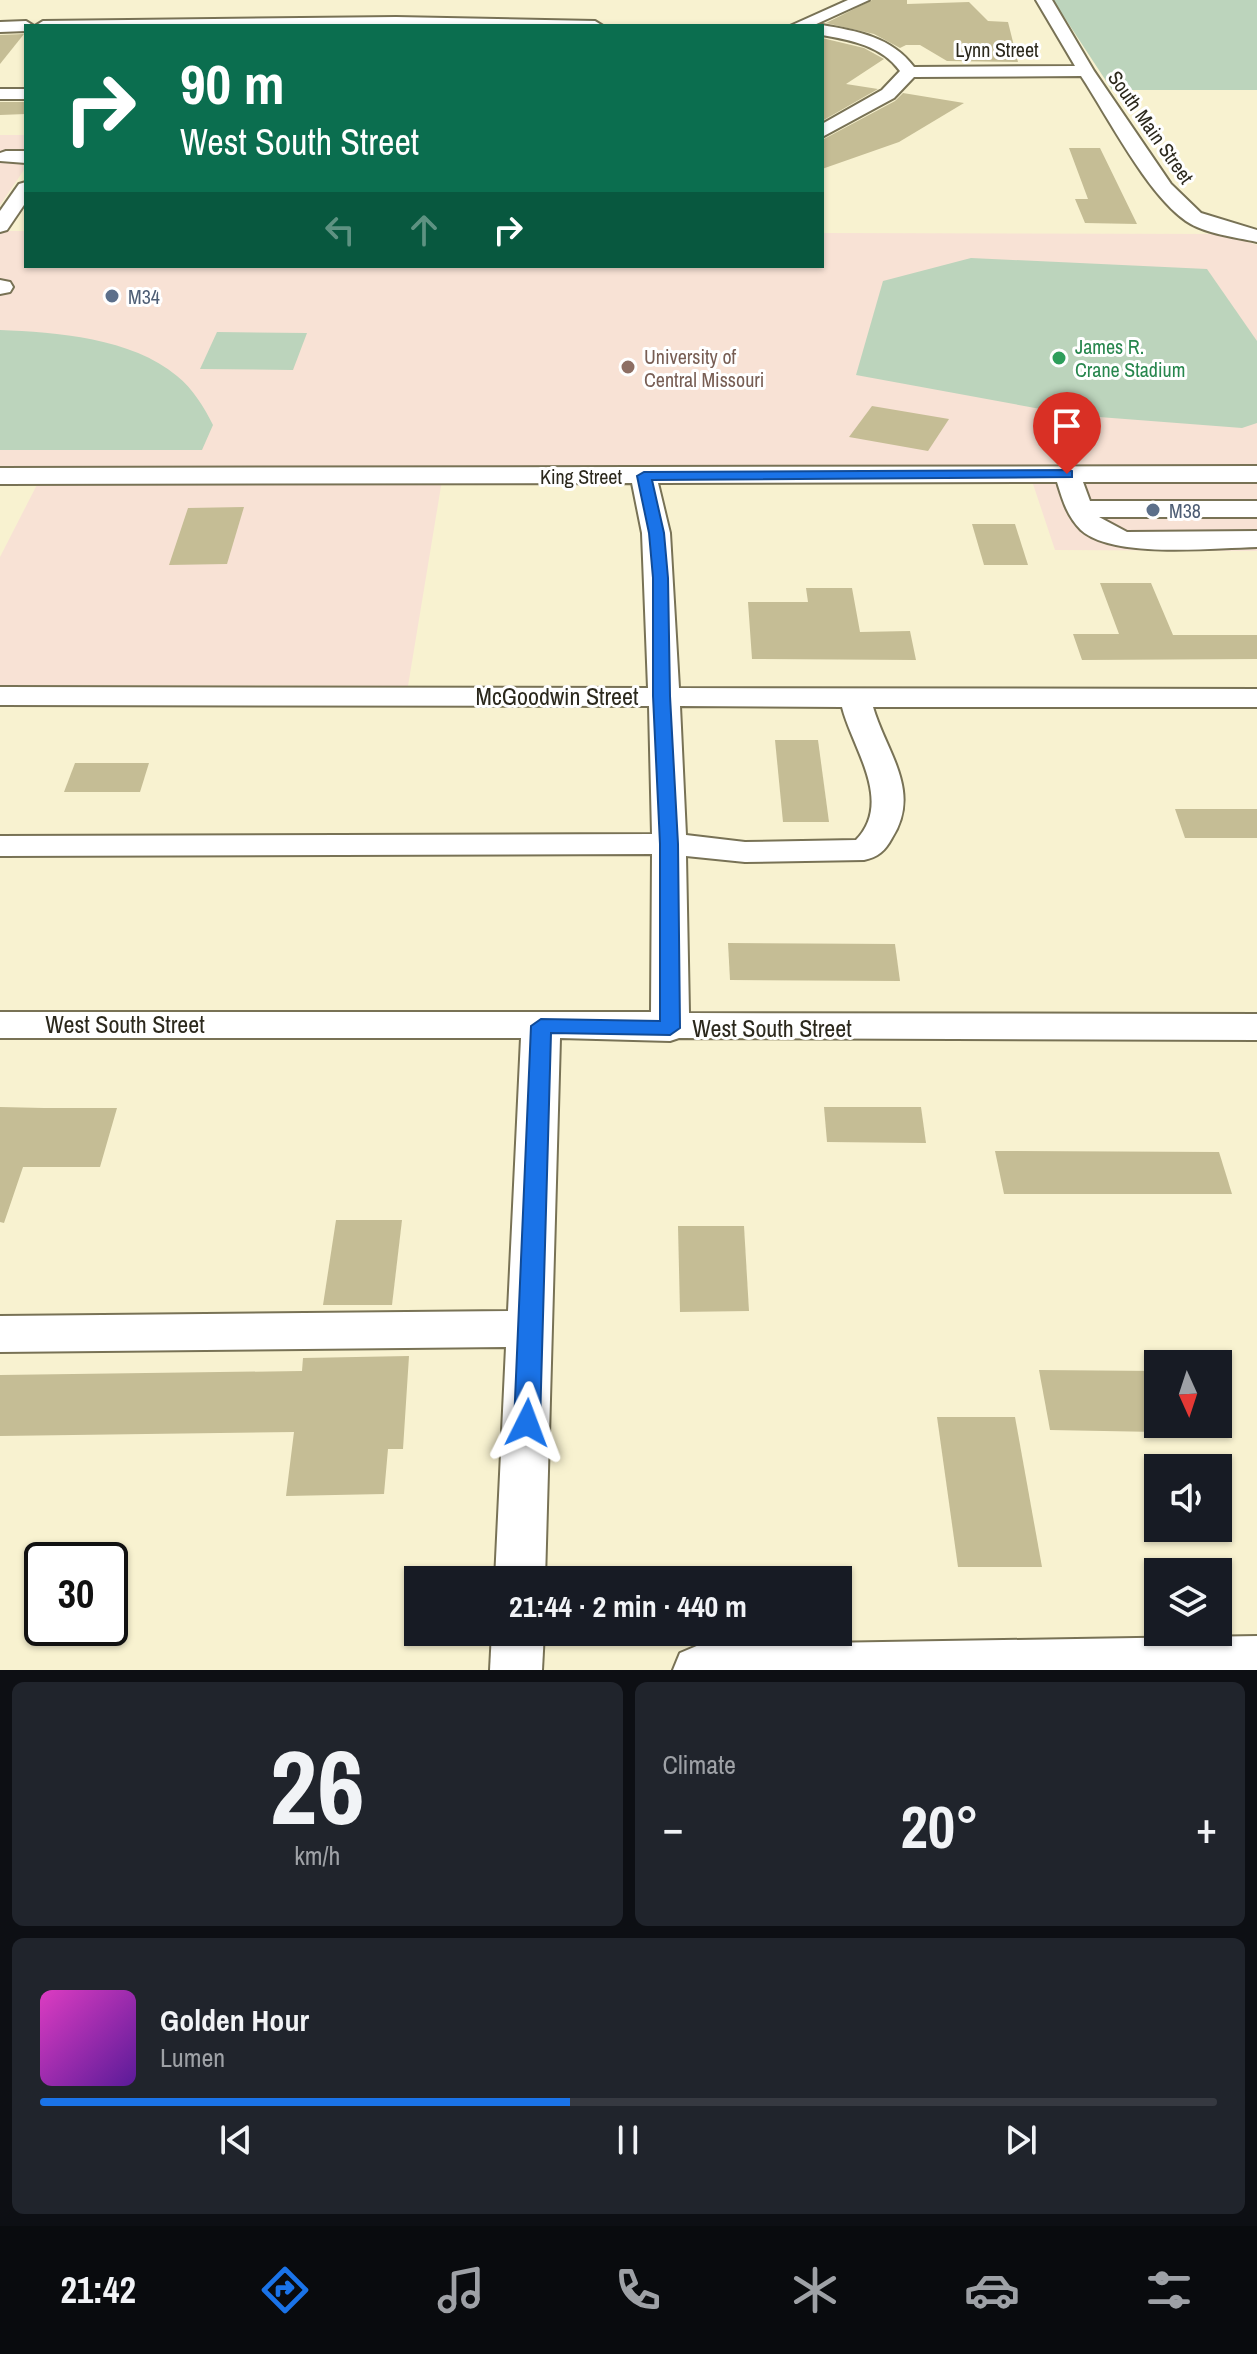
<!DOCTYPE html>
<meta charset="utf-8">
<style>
body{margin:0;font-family:"Archivo Narrow",sans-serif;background:#20242c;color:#f1f3f6;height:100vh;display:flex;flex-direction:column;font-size:30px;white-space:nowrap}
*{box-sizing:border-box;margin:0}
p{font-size:26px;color:#9ea1a6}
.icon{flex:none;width:44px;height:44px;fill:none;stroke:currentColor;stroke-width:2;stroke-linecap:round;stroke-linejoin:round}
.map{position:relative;height:1670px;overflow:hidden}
.drawer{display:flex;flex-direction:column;gap:12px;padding:12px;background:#0d0f14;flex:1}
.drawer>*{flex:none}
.hud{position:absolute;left:24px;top:24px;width:800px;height:244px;border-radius:0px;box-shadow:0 2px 6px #0004;background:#0b6e4f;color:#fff;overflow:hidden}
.needle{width:52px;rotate:177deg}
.controls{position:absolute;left:1144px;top:1350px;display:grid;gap:16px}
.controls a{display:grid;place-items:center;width:88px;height:88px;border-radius:0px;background:#171b24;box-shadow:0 2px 6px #0004;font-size:40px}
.speed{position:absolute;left:24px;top:1542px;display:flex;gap:16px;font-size:40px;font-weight:700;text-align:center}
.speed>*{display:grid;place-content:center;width:104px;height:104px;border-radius:50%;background:#171b24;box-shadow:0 2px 6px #0004;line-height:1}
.speed .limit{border:4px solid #111;border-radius:12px;background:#fff;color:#111}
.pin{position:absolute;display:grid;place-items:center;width:68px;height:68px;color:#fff;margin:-82px -34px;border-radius:50% 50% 50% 0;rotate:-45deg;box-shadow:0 0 8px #0007}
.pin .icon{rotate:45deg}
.me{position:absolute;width:88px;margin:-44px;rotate:3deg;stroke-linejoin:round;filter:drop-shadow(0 0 6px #0008)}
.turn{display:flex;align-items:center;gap:28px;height:168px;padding:0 24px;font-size:36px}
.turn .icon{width:104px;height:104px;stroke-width:2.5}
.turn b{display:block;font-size:56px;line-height:68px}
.lanes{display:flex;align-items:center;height:76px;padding:0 24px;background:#0003;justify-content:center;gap:40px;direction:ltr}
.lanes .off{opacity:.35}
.big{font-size:60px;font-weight:800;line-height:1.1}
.drawer .card{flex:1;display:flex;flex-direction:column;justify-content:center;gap:12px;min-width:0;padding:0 28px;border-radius:12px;background:#20242c}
.drawer .dial{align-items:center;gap:0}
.dial b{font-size:104px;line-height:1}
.song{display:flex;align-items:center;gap:24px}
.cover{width:96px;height:96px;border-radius:12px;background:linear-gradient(135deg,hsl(310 70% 55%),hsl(270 70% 35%))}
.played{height:8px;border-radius:4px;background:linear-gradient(90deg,#1a73e8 45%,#363941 45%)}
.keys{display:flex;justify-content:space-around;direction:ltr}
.heat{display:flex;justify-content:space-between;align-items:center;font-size:44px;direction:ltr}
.drawer .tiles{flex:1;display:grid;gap:12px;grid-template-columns:1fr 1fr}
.card:last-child{grid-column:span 2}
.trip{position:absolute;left:404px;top:1566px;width:448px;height:80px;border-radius:0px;background:#171b24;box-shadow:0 2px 6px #0004;font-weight:800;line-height:80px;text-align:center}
.dock{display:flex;height:128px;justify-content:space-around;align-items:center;background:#090b0e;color:#9ea1a6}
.dock .icon{width:56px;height:56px}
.dock .active{color:#1a73e8}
.dock b{font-size:36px;color:#f1f3f6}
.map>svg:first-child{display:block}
.education{fill:#f8e2d5}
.green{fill:#bcd4bc}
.building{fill:#c5bd95}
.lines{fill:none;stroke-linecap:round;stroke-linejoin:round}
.minor-casing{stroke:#787255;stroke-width:4}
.minor{fill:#fff;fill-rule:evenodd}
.route{fill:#1a73e8;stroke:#114b97;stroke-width:2}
.service-dot{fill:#5c6f8a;stroke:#fff;stroke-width:3}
.leisure-dot{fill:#2e9e5b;stroke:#fff;stroke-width:3}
.education-dot{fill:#8d6e63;stroke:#fff;stroke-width:3}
.labels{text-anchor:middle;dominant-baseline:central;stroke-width:6;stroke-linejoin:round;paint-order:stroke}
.far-street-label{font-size:20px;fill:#2b281c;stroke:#fff}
.far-service-label{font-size:20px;fill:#4e5e75;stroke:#fff;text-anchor:start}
.far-leisure-label{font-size:20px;fill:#27864d;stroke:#fff;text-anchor:start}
.far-education-label{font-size:20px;fill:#785e54;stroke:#fff;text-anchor:start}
.street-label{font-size:24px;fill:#2b281c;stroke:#fff}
</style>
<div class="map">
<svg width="1257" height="1670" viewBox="0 0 1257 1670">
<rect width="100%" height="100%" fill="#f8f2d0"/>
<!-- education -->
<g class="education">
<path d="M0 135H26V167L0 205Z"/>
<path d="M0 231H26V266H822V233L1221 234 1238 238 1257 245V551L1055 550 1028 469 444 468 408 686 0 685V557L45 469 0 468Z"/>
</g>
<!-- green -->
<g class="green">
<path d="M1053 0H1257V90H1112Z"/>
<path d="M971 258 1207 269 1257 341V423L1242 428 1073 415 856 375 883 281Z"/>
<path d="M0 330C56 332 132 338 177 376 193 389 204 407 213 425L202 450H0Z"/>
<path d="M217 332 307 333 293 370 200 369Z"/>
</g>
<!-- building -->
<g class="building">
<path d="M872 0H907V4L969 2 988 21 1008 22 1018 62 947 61 920 45H906L900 48 874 34 826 23Z"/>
<path d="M24 34 0 64V35Z"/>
<path d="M822 38 864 48 884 59 846 84 878 89 822 121Z"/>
<path d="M903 93 964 103 899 142 822 169V140L895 101Z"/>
<path d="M0 102H26V114L0 115Z"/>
<path d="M1069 148H1100L1137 224 1085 223 1075 199H1088Z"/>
<path d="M872 406 949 419 928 451 849 437Z"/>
<path d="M244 507 227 564 169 565 188 508Z"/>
<path d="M972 524H1015L1028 565H984Z"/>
<path d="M1100 583H1151L1173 635H1257V659L1082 660 1073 634H1119Z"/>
<path d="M806 588H852L860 632 910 631 916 660 752 659 748 602H808Z"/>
<path d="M775 740H818L829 822H783Z"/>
<path d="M75 763H149L140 792H64Z"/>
<path d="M1175 809H1257V838H1185Z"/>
<path d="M728 943 895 944 900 981 730 980Z"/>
<path d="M0 1107 44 1108H117L100 1167H23L4 1223 0 1222Z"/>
<path d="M824 1107H921L926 1143 827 1142Z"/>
<path d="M995 1151 1219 1152 1232 1194H1004Z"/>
<path d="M336 1220H402L392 1305H323Z"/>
<path d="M678 1226H744L749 1311 680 1312Z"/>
<path d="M409 1356 403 1449H388L384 1494 286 1496 294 1432 0 1436V1375L302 1371 303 1358Z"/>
<path d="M1039 1370 1158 1371V1432L1050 1430Z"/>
<path d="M937 1417H1015L1042 1567H958Z"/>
</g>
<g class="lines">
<defs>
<g id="minor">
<path d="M848 0H869L812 26H790Z"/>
<path d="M1036 0H1052L1094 71 1171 184 1201 213 1257 230V242C1235 237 1205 234 1186 221 1147 194 1108 117 1081 76L914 77 894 98 822 137V124L882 90 900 71C882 46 851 40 822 35V26H819L822 25C857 31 892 37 914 67L1075 66Z"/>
<path d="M396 17 595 21 603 26H35L43 21Z"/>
<path d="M26 21 34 26H26V31L0 32V22Z"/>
<rect x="0" y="89" width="26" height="10"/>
<path d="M6 151H26V163L0 161V153Z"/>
<path d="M26 182V202L7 230 0 232V211L19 184Z"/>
<path d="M0 280 10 282 13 287 10 292 0 294Z"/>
<path d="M1257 466V482H1083L1090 501H1257V517H1099L1127 532 1257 531V547C1214 548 1113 559 1081 530 1067 516 1063 501 1057 482L658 483 670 533 679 688 1257 689V707H873C886 752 922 791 892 838 885 851 878 857 864 860L745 862 686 856 689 1013 1257 1014V1040L679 1038 670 1041 560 1038 545 1580H495L506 1347 0 1352V1316L508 1311 521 1038H0V1012H651L652 854 0 856V836L652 834 649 706 0 705V687L648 688 642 533 632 483 0 484V468ZM680 706 842 707C852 748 894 801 856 840L745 842 686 835Z"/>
<path d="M492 1632H544L542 1670H490Z"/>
<path d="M1257 1636V1670H673L680 1653 699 1645Z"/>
</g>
</defs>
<!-- minor casing -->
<use href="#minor" class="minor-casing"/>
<!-- minor -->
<use href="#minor" class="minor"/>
</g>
<!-- route -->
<path class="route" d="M1067 470 1072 471V477L652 480 664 533 668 578 670 696 678 844 680 1028 670 1035 551 1033 540 1423 536 1431 527 1434 518 1431 514 1423 531 1026 541 1019 660 1021V844L653 696V578L649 533 637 476 644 472Z"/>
<!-- markers -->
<g class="service-dot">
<circle cx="112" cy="296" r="8"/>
<circle cx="1153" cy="510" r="8"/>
</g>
<circle class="leisure-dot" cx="1059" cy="358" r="8"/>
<circle class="education-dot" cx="628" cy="367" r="8"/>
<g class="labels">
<!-- far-street labels -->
<g class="far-street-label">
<text x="997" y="49">Lynn Street</text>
<text transform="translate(1151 127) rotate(55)">South Main Street</text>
<text x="581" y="476">King Street</text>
</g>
<!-- far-service labels -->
<g class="far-service-label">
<text x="128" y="296">M34</text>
<text x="1169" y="510">M38</text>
</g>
<!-- far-leisure labels -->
<g class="far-leisure-label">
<text x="1075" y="346">James R.<tspan x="1075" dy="23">Crane Stadium</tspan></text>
</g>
<!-- far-education labels -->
<g class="far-education-label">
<text x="644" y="356">University of<tspan x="644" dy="23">Central Missouri</tspan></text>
</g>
<!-- street labels -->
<g class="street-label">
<text x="557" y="696">McGoodwin Street</text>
<text x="125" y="1024">West South Street</text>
<text x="772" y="1028">West South Street</text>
</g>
</g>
</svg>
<div class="controls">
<a><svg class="needle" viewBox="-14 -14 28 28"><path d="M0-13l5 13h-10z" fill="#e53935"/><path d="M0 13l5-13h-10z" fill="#9ea1a6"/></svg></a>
<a><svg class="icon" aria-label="sound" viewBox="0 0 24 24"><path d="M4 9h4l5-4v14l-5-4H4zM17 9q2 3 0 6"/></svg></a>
<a><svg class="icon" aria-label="layers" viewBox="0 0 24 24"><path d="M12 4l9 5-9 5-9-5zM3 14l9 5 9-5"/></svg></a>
</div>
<div class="speed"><div class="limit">30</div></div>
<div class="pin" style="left:1067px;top:474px;background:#d93025"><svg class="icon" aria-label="arrive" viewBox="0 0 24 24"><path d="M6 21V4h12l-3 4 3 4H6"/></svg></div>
<svg class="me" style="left:527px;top:1423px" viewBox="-20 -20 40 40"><path d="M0-17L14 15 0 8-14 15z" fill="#1a73e8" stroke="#fff" stroke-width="4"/></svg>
<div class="trip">21:44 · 2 min · 440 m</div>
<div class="hud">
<div class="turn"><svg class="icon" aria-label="right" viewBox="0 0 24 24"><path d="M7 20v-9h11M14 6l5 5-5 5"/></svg><div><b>90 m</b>West South Street</div></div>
<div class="lanes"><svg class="icon off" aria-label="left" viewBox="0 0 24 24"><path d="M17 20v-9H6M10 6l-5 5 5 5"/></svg><svg class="icon off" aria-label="ahead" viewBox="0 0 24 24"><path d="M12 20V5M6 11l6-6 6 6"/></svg><svg class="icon" aria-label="right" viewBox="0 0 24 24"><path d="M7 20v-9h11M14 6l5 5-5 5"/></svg></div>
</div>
</div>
<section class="drawer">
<div class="tiles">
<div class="card dial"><b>26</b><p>km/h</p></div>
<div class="card"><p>Climate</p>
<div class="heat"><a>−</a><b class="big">20°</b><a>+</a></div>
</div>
<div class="card">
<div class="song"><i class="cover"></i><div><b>Golden Hour</b><p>Lumen</p></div></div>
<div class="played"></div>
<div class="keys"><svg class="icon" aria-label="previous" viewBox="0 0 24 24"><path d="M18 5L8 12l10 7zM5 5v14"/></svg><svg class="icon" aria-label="pause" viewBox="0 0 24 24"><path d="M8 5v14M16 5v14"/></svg><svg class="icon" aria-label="next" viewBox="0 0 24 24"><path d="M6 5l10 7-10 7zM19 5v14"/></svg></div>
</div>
</div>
</section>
<nav class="dock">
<b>21:42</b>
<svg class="icon active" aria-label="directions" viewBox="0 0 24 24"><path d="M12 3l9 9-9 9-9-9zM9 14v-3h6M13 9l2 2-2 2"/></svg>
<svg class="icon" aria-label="music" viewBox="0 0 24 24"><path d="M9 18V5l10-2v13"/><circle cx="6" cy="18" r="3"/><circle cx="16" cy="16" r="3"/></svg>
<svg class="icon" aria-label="phone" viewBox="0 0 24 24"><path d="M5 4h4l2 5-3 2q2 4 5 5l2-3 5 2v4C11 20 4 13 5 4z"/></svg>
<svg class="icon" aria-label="climate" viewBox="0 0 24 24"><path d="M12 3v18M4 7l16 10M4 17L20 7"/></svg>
<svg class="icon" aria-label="car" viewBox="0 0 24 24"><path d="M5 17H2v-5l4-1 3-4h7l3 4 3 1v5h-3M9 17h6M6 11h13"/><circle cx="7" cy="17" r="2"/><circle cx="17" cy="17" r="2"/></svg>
<svg class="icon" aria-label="filters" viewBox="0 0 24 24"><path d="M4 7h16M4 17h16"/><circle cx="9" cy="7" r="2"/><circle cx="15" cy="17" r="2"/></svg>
</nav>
